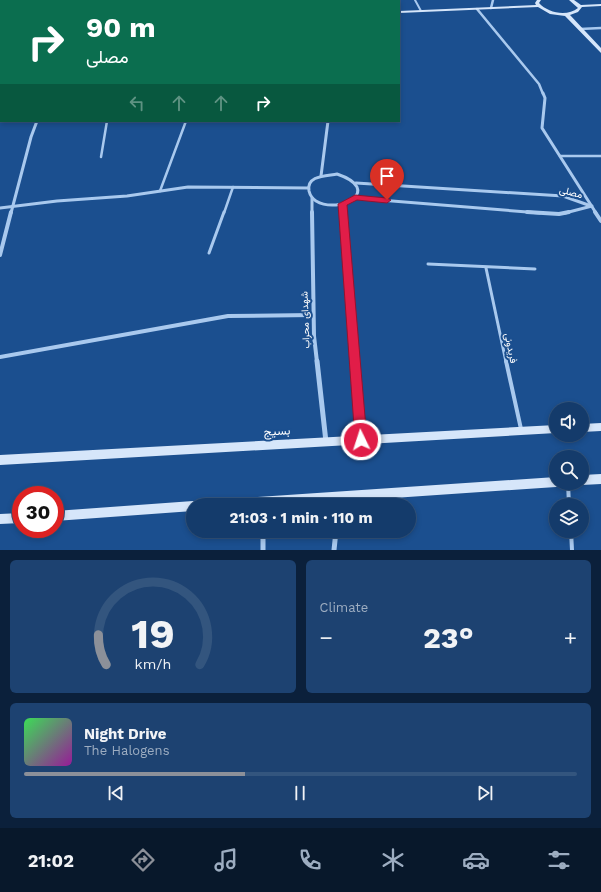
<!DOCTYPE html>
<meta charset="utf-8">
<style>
body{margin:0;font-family:"Work Sans",Vazirmatn,sans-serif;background:#1d4271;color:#f1f3f6;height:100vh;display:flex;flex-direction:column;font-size:15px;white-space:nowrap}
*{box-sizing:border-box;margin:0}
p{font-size:13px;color:#9dadc1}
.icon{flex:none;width:22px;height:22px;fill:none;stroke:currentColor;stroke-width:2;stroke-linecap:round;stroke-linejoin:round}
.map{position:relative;height:550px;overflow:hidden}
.panel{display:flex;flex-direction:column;gap:10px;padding:10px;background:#0b203b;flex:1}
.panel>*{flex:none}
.guide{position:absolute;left:0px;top:0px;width:400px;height:122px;box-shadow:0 2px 6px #0003,0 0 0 1px #33557e;background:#0b6e4f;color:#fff;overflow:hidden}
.buttons{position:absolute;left:549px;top:402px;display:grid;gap:8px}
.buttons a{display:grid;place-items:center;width:40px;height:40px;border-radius:50%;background:#143b6b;box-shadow:0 2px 6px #0003,0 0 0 1px #33557e;font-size:20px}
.speed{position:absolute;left:12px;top:486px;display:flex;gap:8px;font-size:20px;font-weight:700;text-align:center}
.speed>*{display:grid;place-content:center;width:52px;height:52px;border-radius:50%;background:#143b6b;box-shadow:0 2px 6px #0003,0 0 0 1px #33557e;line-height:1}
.speed .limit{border:6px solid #d22;background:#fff;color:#111}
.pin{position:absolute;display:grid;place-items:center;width:34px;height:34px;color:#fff;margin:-41px -17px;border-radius:50% 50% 50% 0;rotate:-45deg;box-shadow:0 0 4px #0007}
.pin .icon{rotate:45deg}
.me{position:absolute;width:44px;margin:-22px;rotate:356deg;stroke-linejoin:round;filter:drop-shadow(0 0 3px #0008)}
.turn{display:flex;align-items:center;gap:14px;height:84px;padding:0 20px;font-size:18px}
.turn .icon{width:52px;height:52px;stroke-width:2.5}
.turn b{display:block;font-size:28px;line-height:34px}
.lanes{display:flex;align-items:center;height:38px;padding:0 20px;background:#0003;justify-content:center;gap:20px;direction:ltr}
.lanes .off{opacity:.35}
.big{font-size:30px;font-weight:700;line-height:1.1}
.panel .tile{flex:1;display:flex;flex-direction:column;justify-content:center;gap:6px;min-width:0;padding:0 14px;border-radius:6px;background:#1d4271}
.panel .dial{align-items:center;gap:0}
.dial svg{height:104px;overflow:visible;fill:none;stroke:#33557e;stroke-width:7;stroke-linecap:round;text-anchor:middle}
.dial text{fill:#f1f3f6;stroke:none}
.song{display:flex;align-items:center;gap:12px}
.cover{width:48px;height:48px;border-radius:6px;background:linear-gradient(135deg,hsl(130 70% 55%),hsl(300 70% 35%))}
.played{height:4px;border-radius:2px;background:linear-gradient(90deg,#8c9099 40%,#33557e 40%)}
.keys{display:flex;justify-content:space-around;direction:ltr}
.heat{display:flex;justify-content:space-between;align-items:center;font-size:22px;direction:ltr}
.panel .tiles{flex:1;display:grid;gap:10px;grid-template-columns:1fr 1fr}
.tile:last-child{grid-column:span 2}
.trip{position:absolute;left:186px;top:498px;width:230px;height:40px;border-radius:20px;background:#143b6b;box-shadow:0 2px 6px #0003,0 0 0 1px #33557e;font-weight:700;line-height:40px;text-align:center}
.menu{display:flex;height:64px;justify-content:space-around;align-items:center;background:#08182b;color:#9dadc1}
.menu .icon{width:28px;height:28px}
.menu .current{color:#8c9099}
.menu b{font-size:18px;color:#f1f3f6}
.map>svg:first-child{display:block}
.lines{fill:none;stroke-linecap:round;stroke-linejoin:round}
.lane-far3{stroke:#a9c9ee;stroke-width:2}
.lane-far2{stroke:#a9c9ee;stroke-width:2.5}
.lane-far1{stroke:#a9c9ee;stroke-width:3}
.lane{stroke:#a9c9ee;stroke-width:4}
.street-far3{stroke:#a9c9ee;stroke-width:2.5}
.street-far2{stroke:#a9c9ee;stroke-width:3}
.street-far1{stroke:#a9c9ee;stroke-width:4}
.street{stroke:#a9c9ee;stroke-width:5}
.secondary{fill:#d6e6fa;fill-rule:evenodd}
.route{fill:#e11d48;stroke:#92132f}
.labels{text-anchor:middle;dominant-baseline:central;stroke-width:4;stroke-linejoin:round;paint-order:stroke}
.street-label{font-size:10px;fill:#fff;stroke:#1b4f8f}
.near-street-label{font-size:12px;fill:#fff;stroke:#1b4f8f}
</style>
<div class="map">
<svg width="601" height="550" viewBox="0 0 601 550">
<rect width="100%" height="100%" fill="#1b4f8f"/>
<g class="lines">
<!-- lane-far3 -->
<path class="lane-far3" d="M415 0 421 11"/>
<!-- lane-far2 -->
<g class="lane-far2">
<path d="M560 156H601"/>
<path d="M101 157 107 121"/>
<path d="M160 191 186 121"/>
<path d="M224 213 233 187"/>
</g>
<!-- lane-far1 -->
<g class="lane-far1">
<path d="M209 253 224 212"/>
<path d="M428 264 535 269"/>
<path d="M486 268 506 362"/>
</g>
<!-- lane -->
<g class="lane">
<path d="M506 361 521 429"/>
<path d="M568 483 569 505"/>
<path d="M571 531 572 550"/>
</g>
<!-- street-far3 -->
<g class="street-far3">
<path d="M491 8 493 0"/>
<path d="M477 9 539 84 543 94"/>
<path d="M580 29 601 28"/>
</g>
<!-- street-far2 -->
<g class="street-far2">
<path d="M543 93 545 98 542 128 596 213"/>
<path d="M337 174C384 190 340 215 316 201 313 199 310 195 309 191 306 175 327 176 337 174Z"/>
<path d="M321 176 328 121"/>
<path d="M356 183 563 196 591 206"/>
<path d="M312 198V213"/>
<path d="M355 198 540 213"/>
<path d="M343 204 344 213"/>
<path d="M0 208 57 201 127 196 188 187 308 188"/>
<path d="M11 213 31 137 37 121"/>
<path d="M565 213 592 206"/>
</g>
<!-- street-far1 -->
<g class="street-far1">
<path d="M312 212 314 336 317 362"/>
<path d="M344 212 355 362"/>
<path d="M527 212 559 214 569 212"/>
<path d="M595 212 601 221"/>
<path d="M0 255 11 212"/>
<path d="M0 357 228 316 313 315"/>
</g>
<!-- street -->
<g class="street">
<path d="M317 361 326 442"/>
<path d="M355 361 361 439"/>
<path d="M263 531V550"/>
<path d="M334 550 336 531"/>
</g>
<!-- secondary -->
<g class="secondary">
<path d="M537 0H541L539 3C548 13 567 17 578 8L569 0H574L581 5 601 4V6L582 7 578 12 570 15 601 48V53L565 16 550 14 538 7 399 13V11L536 5 535 3Z"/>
<path d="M601 423V431L582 432V424Z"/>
<path d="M556 425V433L0 465V455Z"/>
<path d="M601 474V484L582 485 578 483H582V475Z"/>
<path d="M556 477V483H561L560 486 556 487 291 505H209L210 501 214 500Z"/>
<path d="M193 501 197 502 198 505H193V511L55 521V511Z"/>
<path d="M21 513V523L0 524V514Z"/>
</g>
</g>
<!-- route -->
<path class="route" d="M355 195 387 198 391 200 387 203 357 200 347 205 367 440 365 443 361 445 357 443 355 440 338 204Z"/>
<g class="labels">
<!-- street labels -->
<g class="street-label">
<text transform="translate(571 192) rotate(14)">مصلی</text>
<text transform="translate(305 320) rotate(-92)">شهدای محراب</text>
<text transform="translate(511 348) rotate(78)">فریدونی</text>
</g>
<!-- near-street labels -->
<g class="near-street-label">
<text transform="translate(277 431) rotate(-3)">بسیج</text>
</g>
</g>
</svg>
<div class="buttons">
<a><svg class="icon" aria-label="sound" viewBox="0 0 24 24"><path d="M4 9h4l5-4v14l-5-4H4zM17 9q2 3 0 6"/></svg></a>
<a><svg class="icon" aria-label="search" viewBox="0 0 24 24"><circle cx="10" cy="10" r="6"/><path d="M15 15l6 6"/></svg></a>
<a><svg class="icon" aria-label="layers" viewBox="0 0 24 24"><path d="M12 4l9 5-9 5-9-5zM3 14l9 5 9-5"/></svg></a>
</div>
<div class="speed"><div class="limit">30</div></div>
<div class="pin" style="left:387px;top:200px;background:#d93025"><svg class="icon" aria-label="arrive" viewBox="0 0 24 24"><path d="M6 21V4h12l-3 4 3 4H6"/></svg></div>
<svg class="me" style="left:361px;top:440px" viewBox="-20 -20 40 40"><circle r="17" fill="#e11d48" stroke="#fff" stroke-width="3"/><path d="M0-11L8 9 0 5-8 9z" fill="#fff"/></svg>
<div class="trip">21:03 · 1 min · 110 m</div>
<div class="guide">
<div class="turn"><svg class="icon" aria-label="right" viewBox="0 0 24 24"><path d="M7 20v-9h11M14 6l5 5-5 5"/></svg><div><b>90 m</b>مصلی</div></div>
<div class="lanes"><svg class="icon off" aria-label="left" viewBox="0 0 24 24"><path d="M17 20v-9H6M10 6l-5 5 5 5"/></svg><svg class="icon off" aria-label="ahead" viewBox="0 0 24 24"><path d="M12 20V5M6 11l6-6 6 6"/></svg><svg class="icon off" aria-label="ahead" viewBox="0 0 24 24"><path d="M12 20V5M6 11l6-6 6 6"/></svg><svg class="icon" aria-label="right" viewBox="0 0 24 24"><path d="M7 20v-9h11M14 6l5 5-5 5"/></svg></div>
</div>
</div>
<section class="panel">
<div class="tiles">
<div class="tile dial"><svg viewBox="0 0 100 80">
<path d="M14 69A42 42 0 1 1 86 69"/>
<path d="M14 69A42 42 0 0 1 8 46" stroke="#8c9099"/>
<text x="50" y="56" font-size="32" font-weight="700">19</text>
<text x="50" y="72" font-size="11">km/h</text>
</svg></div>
<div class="tile"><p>Climate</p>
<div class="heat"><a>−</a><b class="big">23°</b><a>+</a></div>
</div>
<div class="tile">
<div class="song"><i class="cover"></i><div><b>Night Drive</b><p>The Halogens</p></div></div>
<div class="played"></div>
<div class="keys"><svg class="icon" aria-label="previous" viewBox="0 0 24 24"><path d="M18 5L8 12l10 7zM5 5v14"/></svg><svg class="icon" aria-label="pause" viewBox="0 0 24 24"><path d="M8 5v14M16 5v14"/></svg><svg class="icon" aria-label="next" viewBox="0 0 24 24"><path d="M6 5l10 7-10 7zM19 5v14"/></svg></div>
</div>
</div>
</section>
<nav class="menu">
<b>21:02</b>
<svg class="icon current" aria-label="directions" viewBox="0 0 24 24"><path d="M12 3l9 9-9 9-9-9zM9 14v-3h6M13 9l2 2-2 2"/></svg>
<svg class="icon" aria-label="music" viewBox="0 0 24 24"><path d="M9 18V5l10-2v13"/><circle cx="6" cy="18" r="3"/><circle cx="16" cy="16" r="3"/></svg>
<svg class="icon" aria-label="phone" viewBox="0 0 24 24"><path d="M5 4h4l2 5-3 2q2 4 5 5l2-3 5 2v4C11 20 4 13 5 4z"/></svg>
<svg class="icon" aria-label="climate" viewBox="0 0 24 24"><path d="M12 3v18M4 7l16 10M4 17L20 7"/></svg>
<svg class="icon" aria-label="car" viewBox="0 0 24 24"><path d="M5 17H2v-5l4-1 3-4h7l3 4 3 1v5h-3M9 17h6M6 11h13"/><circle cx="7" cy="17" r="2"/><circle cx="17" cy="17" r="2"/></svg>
<svg class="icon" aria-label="filters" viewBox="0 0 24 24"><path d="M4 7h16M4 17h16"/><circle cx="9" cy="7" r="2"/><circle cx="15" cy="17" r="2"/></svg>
</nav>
